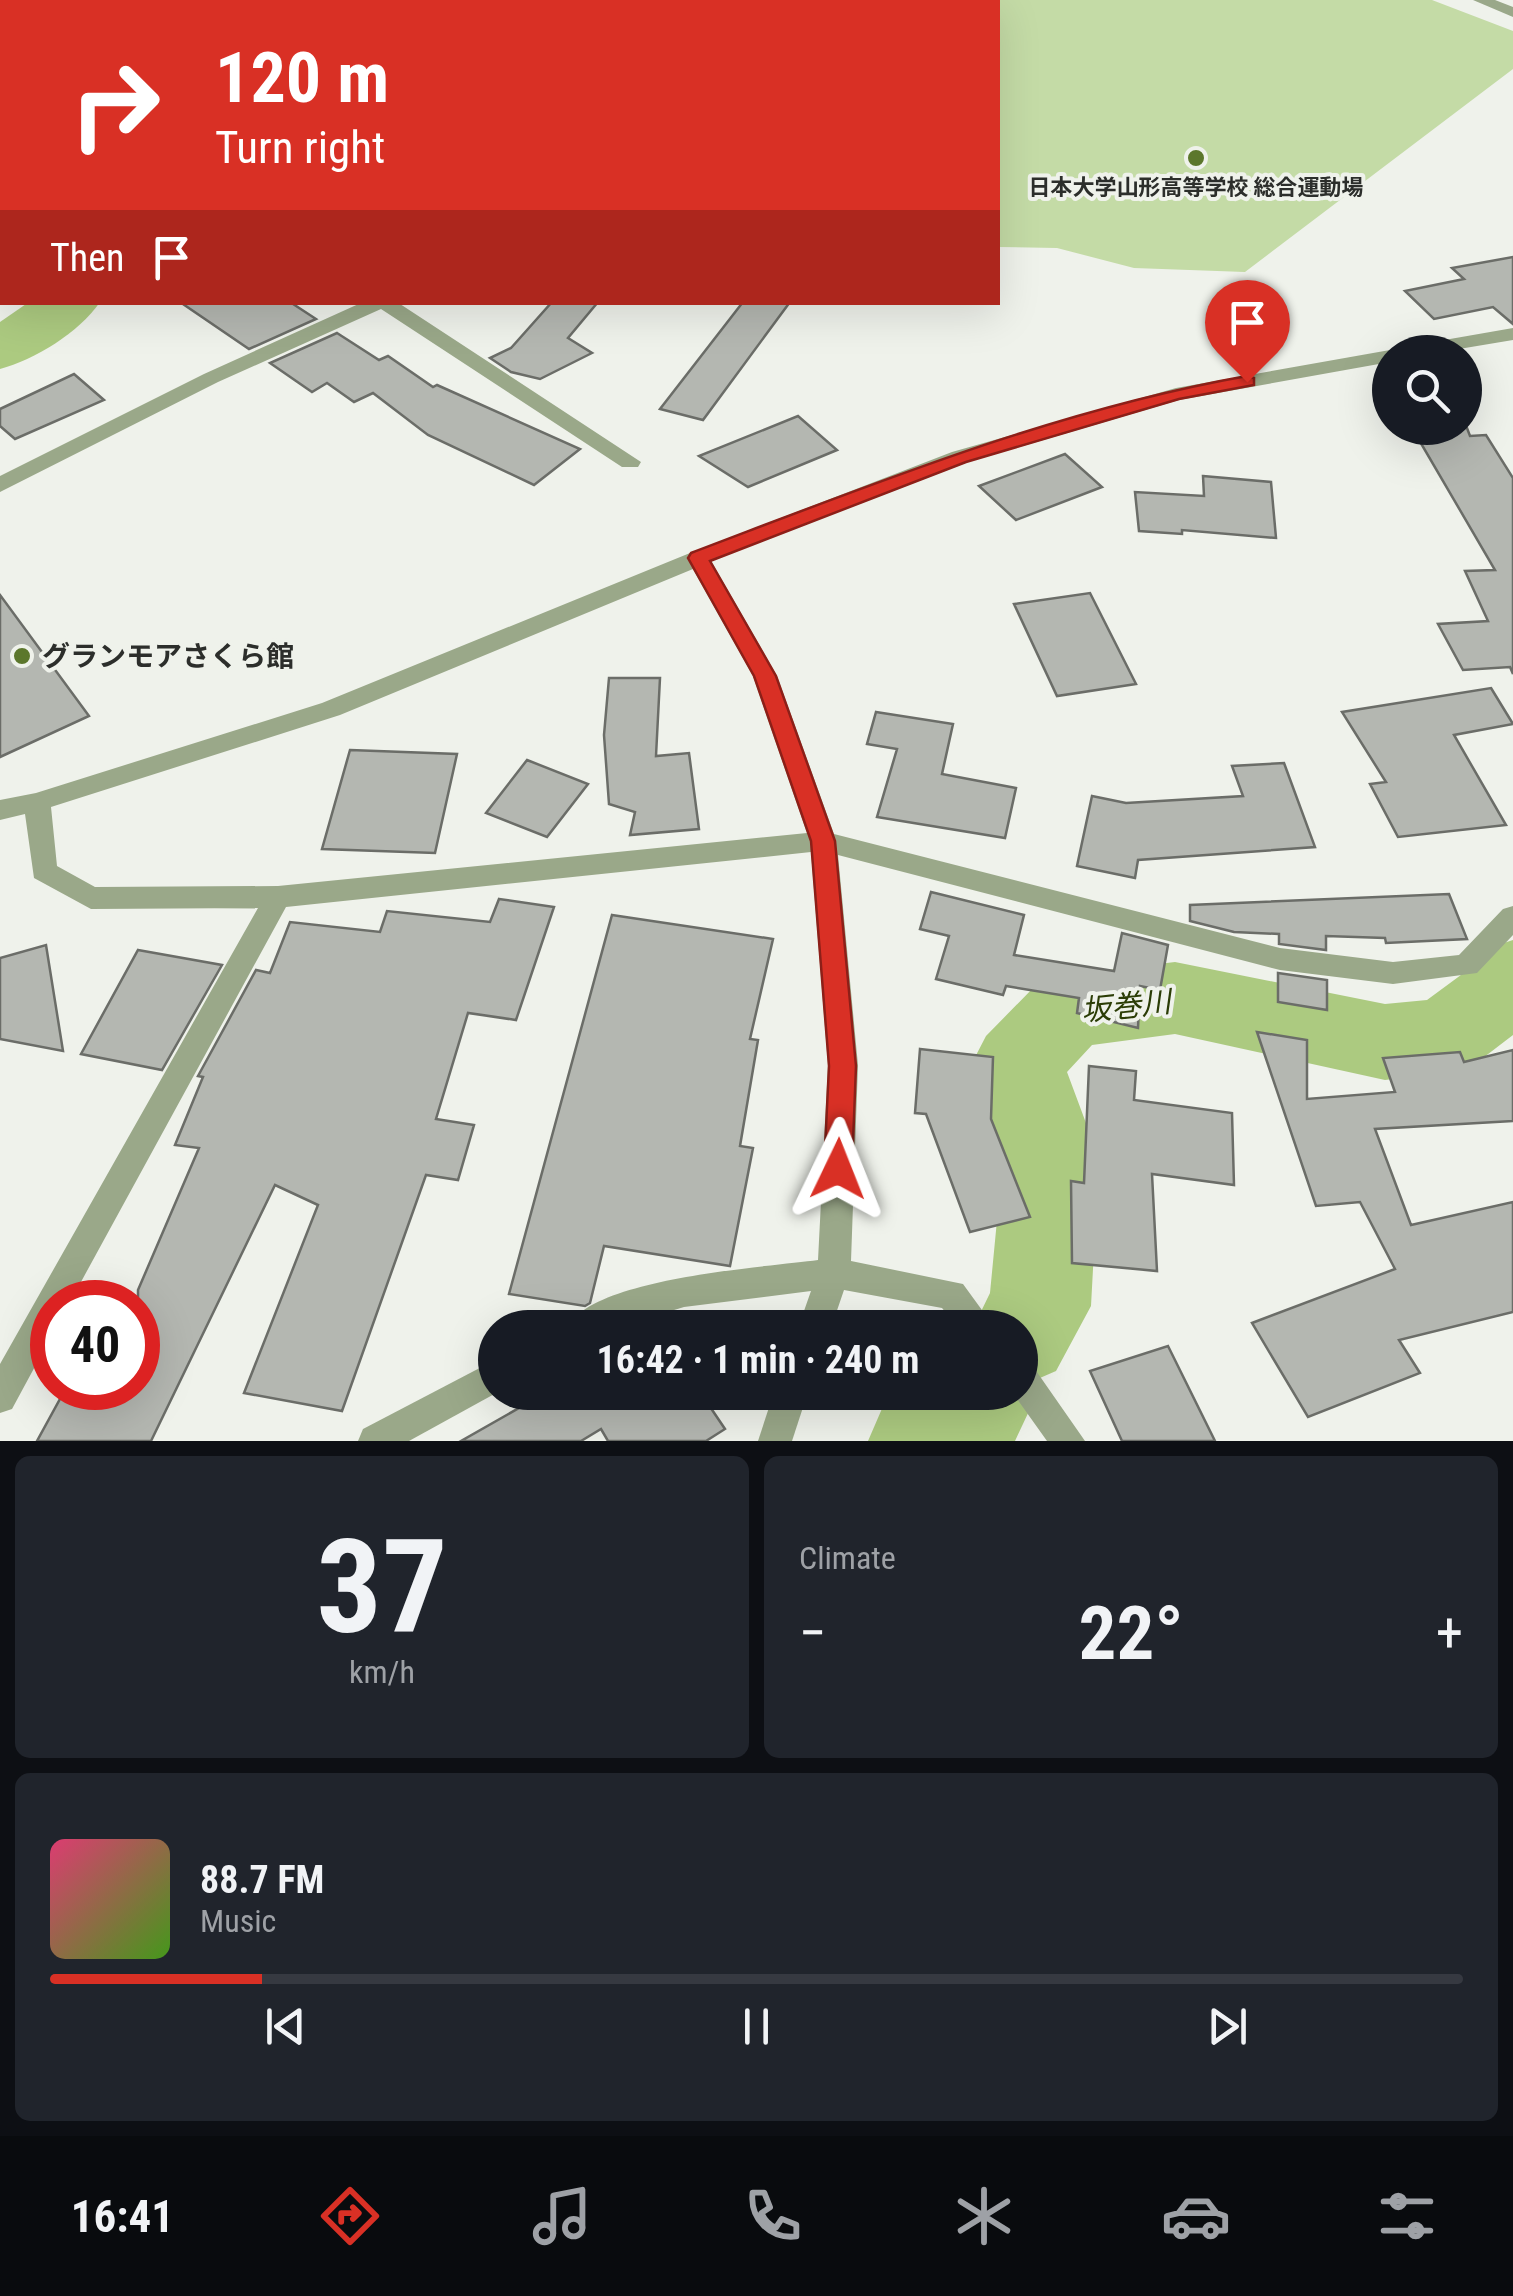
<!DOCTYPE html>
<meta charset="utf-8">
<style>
body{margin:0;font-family:"Roboto Condensed","Noto Sans JP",sans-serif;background:#20242c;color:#f1f3f6;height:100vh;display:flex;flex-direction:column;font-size:38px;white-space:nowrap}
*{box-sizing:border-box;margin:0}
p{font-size:32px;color:#9ea1a6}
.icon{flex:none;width:55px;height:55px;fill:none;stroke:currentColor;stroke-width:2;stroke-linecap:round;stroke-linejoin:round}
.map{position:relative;height:1441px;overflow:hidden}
.sheet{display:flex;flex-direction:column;gap:15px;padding:15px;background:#0d0f14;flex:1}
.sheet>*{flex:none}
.top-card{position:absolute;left:0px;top:0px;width:1000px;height:305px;box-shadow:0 10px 40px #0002;background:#d93025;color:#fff;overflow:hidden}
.fabs{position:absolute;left:1372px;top:335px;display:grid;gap:20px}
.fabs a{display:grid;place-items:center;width:110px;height:110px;border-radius:50%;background:#171b24;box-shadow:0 10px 40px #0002;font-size:50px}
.speed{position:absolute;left:30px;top:1280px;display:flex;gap:20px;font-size:50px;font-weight:700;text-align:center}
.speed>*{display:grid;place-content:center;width:130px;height:130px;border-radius:50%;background:#171b24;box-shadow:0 10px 40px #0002;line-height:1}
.speed .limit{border:15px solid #d22;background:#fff;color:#111}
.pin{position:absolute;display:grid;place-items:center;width:85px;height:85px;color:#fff;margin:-102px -42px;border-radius:50% 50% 50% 0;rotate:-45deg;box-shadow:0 0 10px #0007}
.pin .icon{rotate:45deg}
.me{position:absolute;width:110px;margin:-55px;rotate:2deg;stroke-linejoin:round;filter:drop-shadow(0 0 8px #0008)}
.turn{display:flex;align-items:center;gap:35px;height:210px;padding:0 50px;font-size:45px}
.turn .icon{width:130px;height:130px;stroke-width:2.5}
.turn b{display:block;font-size:70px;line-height:85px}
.then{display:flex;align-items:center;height:95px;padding:0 50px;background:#0003;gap:20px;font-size:38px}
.big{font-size:75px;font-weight:700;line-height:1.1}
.sheet .card{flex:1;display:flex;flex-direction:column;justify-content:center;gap:15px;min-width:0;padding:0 35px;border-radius:15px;background:#20242c}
.sheet .dial{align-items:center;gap:0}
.dial b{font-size:130px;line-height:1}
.song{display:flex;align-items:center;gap:30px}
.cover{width:120px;height:120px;border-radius:15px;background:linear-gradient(135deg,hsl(340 70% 55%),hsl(100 70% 35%))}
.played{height:10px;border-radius:5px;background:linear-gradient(90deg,#d93025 15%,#363941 15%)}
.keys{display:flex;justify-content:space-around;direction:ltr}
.heat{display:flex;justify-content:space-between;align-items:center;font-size:55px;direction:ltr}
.sheet .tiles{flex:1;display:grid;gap:15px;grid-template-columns:1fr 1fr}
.card:last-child{grid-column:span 2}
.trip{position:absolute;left:478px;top:1310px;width:560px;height:100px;border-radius:50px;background:#171b24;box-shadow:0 10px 40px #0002;font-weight:700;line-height:100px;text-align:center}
.tab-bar{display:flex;height:160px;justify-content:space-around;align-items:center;background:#090b0e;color:#9ea1a6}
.tab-bar .icon{width:70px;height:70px}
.tab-bar .active{color:#d93025}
.tab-bar b{font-size:45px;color:#f1f3f6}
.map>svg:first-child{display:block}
.green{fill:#c4dba6}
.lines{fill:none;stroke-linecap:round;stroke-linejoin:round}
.river{fill:#acca80;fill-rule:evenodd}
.building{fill:#b4b7b1;stroke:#6b6d68;stroke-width:2.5}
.minor{fill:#9aa889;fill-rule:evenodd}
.route{fill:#d93025;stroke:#8d1f18;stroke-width:2.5}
.poi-dot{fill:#5c772c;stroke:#eff2eb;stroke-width:4}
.labels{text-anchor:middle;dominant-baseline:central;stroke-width:8;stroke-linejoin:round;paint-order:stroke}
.far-poi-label{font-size:22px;font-weight:bold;fill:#2c2e2b;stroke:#eff2eb}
.poi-label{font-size:28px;font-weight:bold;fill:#2c2e2b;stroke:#eff2eb;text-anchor:start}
.water-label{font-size:30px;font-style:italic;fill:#2b3d06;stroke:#eff2eb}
</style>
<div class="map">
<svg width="1513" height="1441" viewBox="0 0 1513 1441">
<rect width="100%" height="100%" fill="#eff2eb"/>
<!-- green -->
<path class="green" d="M513 0H1432L1513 31V69L1245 272 1134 268 1057 248 998 247V2H507Z"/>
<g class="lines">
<!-- river -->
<g class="river">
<path d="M29 302H100C80 332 34 360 0 369V322Z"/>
<path d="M1513 940V1035L1479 1061 1447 1072 1385 1080 1175 1034 1092 1045 1067 1072 1099 1158 1091 1306 1056 1371 1033 1381 1038 1392 1015 1441H868L884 1404 912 1392H1020V1328H973L990 1293 1003 1158 972 1063 986 1036 1035 986 1067 975 1175 962 1385 1004 1427 1000 1465 972 1482 950Z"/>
</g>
</g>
<!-- building -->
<g class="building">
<path d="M1513 257V324L1493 307 1434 319 1405 291 1464 279 1452 268Z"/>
<path d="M180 302H290L316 319 249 349Z"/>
<path d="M552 302H598L568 338 592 353 540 379 511 372 490 358 511 348Z"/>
<path d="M743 302H790L703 420 660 409Z"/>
<path d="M337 333 379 360 388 356 433 387 437 385 580 449 534 485 428 435 373 393 354 402 327 383 312 392 270 363Z"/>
<path d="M74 374 104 400 15 439 0 426V409Z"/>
<path d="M798 416 837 450 748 487 699 456Z"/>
<path d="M1412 428H1467L1470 436 1486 435 1513 478V674L1510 667 1463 670 1438 624 1488 621 1465 571 1495 570Z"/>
<path d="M1065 454 1102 487 1016 520 979 486Z"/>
<path d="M1203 476 1271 482 1276 538 1182 530V534L1139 531 1135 492 1204 496Z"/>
<path d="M1090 593 1136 684 1057 696 1014 604Z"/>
<path d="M0 595 89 716 0 757Z"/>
<path d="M609 678H660L656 756 689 753 699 829 630 835 635 812 609 804 604 735Z"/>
<path d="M1491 688 1513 724 1454 735 1506 825 1398 837 1370 784 1386 782 1342 712Z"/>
<path d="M876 712 953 724 942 774 1016 788 1005 838 877 817 897 749 867 744Z"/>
<path d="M350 750 457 754 435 853 322 849Z"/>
<path d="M527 760 588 784 547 837 486 813Z"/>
<path d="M1284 763 1315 847 1138 860 1135 878 1077 866 1092 796 1126 803 1243 796 1232 766Z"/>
<path d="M931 892 1024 915 1014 955 1114 971 1122 933 1168 945 1160 990 1140 986 1138 1028 1077 1013 1079 998 1006 986 1003 995 936 979 949 936 920 929Z"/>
<path d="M1449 894 1467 939 1386 943 1385 938 1326 936V950L1279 944V934L1234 932 1190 921V905Z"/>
<path d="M499 899 554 907 516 1020 468 1013 436 1119 474 1125 458 1180 426 1175 342 1411 244 1393 318 1205 275 1185 151 1441H37L66 1388H138V1290L199 1148 175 1145 203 1077 198 1076 256 970 270 973 290 922 380 932 387 911 490 922Z"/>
<path d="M612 915 773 939 750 1039 758 1040 740 1146 753 1148 730 1266 604 1246 590 1303 585 1306 509 1294Z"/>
<path d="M46 945 63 1051 0 1039V958Z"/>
<path d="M138 950 222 965 162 1070 81 1054Z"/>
<path d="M1278 973 1327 980V1010L1278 1002Z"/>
<path d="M1257 1032 1307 1040V1099L1395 1092 1383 1058 1460 1052 1464 1062 1513 1050V1121L1375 1129 1411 1225 1513 1202V1312L1399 1340 1420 1373 1308 1417 1252 1323 1395 1269 1360 1202 1316 1206Z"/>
<path d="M920 1049 993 1057 991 1119 1030 1217 970 1232 926 1114 915 1113Z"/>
<path d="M1089 1066 1136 1071 1134 1100 1232 1113 1234 1185 1152 1174 1157 1271 1072 1263 1071 1181 1084 1183Z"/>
<path d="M1168 1346 1215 1441H1122L1090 1371Z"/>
<path d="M547 1392H700L725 1429 706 1441H608L601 1429 581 1441H461Z"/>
</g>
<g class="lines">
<!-- minor -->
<g class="minor">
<path d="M1473 0H1495L1513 7V17Z"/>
<path d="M0 9 2 10V20L0 19Z"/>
<path d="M363 302H397L641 462 638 467H622L381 309 218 382 0 492V476L204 374Z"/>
<path d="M1513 328V340L1441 352H1400L1410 346Z"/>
<path d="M1390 350 1398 352H1390V362L1179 400 968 462 711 561 777 676 834 834 1280 948 1393 962 1459 955 1503 909 1513 906V935L1477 973 1393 984 1280 970 838 855 858 1065 851 1261 963 1284 995 1328H958L942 1308 844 1290 831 1328H798L811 1291 684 1307 615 1328H568C589 1278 767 1267 818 1260L828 1065 811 852 286 907 70 1302H52V1335L12 1409 0 1413V1364L258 908 91 909 34 878 25 814 0 820V800L36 793 322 703 690 553 952 452 1176 388ZM693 569 753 676 807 833 278 886 95 887 57 866 51 807 340 715Z"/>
<path d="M495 1360 498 1392 409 1441H358L363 1429Z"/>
<path d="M1020 1360 1032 1365 1085 1441H1047L1012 1392H1020Z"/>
<path d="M774 1392H808L792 1441H758Z"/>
</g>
</g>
<!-- route -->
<path class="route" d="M1247 376 1254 378V385L1179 399 966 462 710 561 776 676 835 841 856 1066 852 1169 848 1178 838 1182 828 1178 824 1169 829 1066 811 841 754 676 688 558 691 553C873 484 1055 410 1247 376Z"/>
<!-- markers -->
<g class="poi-dot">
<circle cx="1196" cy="158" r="10"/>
<circle cx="22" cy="656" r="10"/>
</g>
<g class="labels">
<!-- far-poi labels -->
<g class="far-poi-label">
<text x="1196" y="187">日本大学山形高等学校 総合運動場</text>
</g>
<!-- poi labels -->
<g class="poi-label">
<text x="42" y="656">グランモアさくら館</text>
</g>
<!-- water labels -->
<g class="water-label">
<text transform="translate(1126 1006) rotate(-6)">坂巻川</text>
</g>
</g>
</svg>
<div class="fabs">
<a><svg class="icon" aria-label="search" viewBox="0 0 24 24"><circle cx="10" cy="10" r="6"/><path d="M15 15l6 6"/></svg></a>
</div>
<div class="speed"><div class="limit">40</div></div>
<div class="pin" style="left:1247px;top:382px;background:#d93025"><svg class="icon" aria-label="arrive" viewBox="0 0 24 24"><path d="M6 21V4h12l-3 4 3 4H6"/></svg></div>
<svg class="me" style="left:838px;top:1169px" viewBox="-20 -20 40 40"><path d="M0-17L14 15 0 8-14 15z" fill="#d93025" stroke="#fff" stroke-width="4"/></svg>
<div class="trip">16:42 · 1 min · 240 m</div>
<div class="top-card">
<div class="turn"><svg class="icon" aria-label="right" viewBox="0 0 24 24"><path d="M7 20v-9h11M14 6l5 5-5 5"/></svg><div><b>120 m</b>Turn right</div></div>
<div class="then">Then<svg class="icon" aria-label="arrive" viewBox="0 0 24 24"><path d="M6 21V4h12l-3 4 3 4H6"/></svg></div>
</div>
</div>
<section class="sheet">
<div class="tiles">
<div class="card dial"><b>37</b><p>km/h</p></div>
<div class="card"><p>Climate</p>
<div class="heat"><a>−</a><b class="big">22°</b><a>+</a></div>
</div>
<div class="card">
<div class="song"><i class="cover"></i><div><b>88.7 FM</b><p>Music</p></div></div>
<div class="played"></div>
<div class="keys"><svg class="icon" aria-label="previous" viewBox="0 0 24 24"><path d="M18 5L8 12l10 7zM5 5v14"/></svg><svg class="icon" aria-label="pause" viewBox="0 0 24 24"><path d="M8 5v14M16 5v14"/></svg><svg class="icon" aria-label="next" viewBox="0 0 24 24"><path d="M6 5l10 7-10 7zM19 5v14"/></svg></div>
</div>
</div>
</section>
<nav class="tab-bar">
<b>16:41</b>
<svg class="icon active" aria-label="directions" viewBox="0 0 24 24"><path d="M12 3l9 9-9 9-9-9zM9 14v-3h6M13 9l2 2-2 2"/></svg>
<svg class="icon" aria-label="music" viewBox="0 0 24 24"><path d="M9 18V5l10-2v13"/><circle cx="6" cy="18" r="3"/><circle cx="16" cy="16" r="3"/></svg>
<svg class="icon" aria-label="phone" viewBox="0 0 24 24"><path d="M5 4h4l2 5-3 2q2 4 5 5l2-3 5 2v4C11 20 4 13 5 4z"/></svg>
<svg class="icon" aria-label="climate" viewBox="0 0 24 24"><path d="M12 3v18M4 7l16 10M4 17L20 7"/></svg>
<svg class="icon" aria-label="car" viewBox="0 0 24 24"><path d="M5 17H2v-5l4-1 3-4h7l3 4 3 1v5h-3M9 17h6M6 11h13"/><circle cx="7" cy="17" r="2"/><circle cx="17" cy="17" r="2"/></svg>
<svg class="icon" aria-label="filters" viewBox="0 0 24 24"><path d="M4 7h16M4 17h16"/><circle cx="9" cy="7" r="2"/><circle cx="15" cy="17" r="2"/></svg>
</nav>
